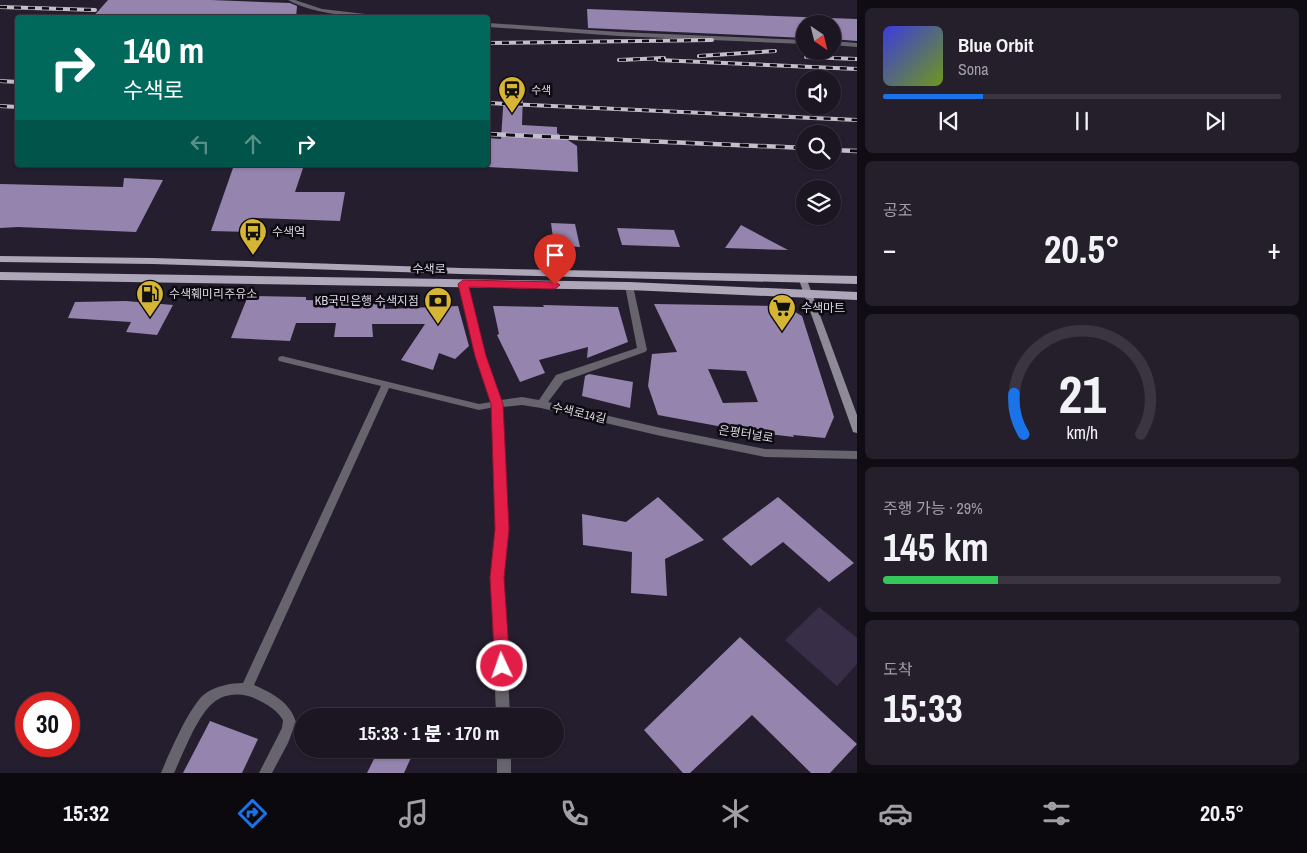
<!DOCTYPE html>
<html lang="ko">
<meta charset="utf-8">
<style>
body{margin:0;font-family:"Archivo Narrow","Noto Sans KR",sans-serif;background:#251f2b;color:#f1f3f6;height:100vh;display:flex;flex-direction:column;font-size:19px;white-space:nowrap}
*{box-sizing:border-box;margin:0}
p{font-size:16px;color:#a09fa6}
.icon{flex:none;width:28px;height:28px;fill:none;stroke:currentColor;stroke-width:2;stroke-linecap:round;stroke-linejoin:round}
.map{position:relative;flex:1;overflow:hidden}
.panel{display:flex;flex-direction:column;gap:8px;padding:8px;background:#0f0c13;width:450px}
.panel>*{flex:none}
.hud{position:absolute;left:15px;top:15px;width:475px;height:152px;border-radius:5px;box-shadow:0 1px 4px #0004,0 0 0 1px #3a3541;background:#00695c;color:#fff;overflow:hidden}
.needle{width:32px;rotate:145deg}
.buttons{position:absolute;left:796px;top:15px;display:grid;gap:10px}
.buttons a{display:grid;place-items:center;width:45px;height:45px;border-radius:50%;background:#1c1623;box-shadow:0 1px 4px #0004,0 0 0 1px #3a3541;font-size:25px}
.speed{position:absolute;left:15px;top:692px;display:flex;gap:10px;font-size:25px;font-weight:700;text-align:center}
.speed>*{display:grid;place-content:center;width:65px;height:65px;border-radius:50%;background:#1c1623;box-shadow:0 1px 4px #0004,0 0 0 1px #3a3541;line-height:1}
.speed .limit{border:8px solid #d22;background:#fff;color:#111}
.pin{position:absolute;display:grid;place-items:center;width:42px;height:42px;color:#fff;margin:-51px -21px;border-radius:50% 50% 50% 0;rotate:-45deg;box-shadow:0 0 5px #0007}
.pin .icon{rotate:45deg}
.me{position:absolute;width:55px;margin:-28px;rotate:357deg;stroke-linejoin:round;filter:drop-shadow(0 0 4px #0008)}
.turn{display:flex;align-items:center;gap:18px;height:105px;padding:0 25px;font-size:22px}
.turn .icon{width:65px;height:65px;stroke-width:2.5}
.turn b{display:block;font-size:35px;line-height:42px}
.lanes{display:flex;align-items:center;height:48px;padding:0 25px;background:#0003;justify-content:center;gap:25px;direction:ltr}
.lanes .off{opacity:.35}
.big{font-size:38px;font-weight:800;line-height:1.1}
.panel .card{flex:1;display:flex;flex-direction:column;justify-content:center;gap:8px;min-width:0;padding:0 18px;border-radius:8px;background:#251f2b}
.panel .dial{align-items:center;gap:0}
.dial svg{height:130px;overflow:visible;fill:none;stroke:#3a3541;stroke-width:7;stroke-linecap:round;text-anchor:middle}
.dial text{fill:#f1f3f6;stroke:none}
.song{display:flex;align-items:center;gap:15px}
.cover{width:60px;height:60px;border-radius:8px;background:linear-gradient(135deg,hsl(240 70% 55%),hsl(80 70% 35%))}
.played{height:5px;border-radius:2px;background:linear-gradient(90deg,#1a73e8 25%,#3a3541 25%)}
.keys{display:flex;justify-content:space-around;direction:ltr}
.heat{display:flex;justify-content:space-between;align-items:center;font-size:28px;direction:ltr}
.charge{height:8px;border-radius:4px;background:linear-gradient(90deg,#34c759 29%,#3a3541 0)}
.trip{position:absolute;left:294px;top:708px;width:270px;height:50px;border-radius:25px;background:#1c1623;box-shadow:0 1px 4px #0004,0 0 0 1px #3a3541;font-weight:800;line-height:50px;text-align:center}
.menu{display:flex;height:80px;justify-content:space-around;align-items:center;background:#0b090e;color:#a09fa6}
.menu .icon{width:35px;height:35px}
.menu .on{color:#1a73e8}
.menu b{font-size:22px;color:#f1f3f6}
main{display:flex;flex:1;min-height:0}
.map>svg:first-child{display:block}
.green{fill:#392e48}
.building{fill:#9584ae;fill-rule:evenodd}
.lines{fill:none;stroke-linecap:round;stroke-linejoin:round}
.service{fill:#67646d;fill-rule:evenodd}
.minor{fill:#67646d;fill-rule:evenodd}
.secondary{fill:#8f8a98;fill-rule:evenodd}
.primary{fill:#aea7b9;fill-rule:evenodd}
.rail-far1-casing{stroke:#c4becb;stroke-width:4}
.rail-casing{stroke:#c4becb;stroke-width:4.5}
.rail-far1{stroke:#0d0a11;stroke-width:2.5;stroke-dasharray:7;stroke-linecap:butt}
.rail{stroke:#0d0a11;stroke-width:3;stroke-dasharray:9;stroke-linecap:butt}
.route{fill:#e11d48;stroke:#92132f}
.labels{text-anchor:middle;dominant-baseline:central;stroke-width:5;stroke-linejoin:round;paint-order:stroke}
.far-poi-label{font-size:11px;fill:#ddd8e4;stroke:#0d0a11;text-anchor:start}
.poi-label{font-size:12px;fill:#ddd8e4;stroke:#0d0a11;text-anchor:start}
.street-label{font-size:12px;fill:#ddd8e4;stroke:#0d0a11}
</style>
<main>
<div class="map">
<svg width="857" height="773" viewBox="0 0 857 773">
<rect width="100%" height="100%" fill="#251e2f"/>
<!-- green -->
<path class="green" d="M819 607 857 638V664L837 686 785 640Z"/>
<!-- building -->
<g class="building">
<path d="M108 0H211L290 3 297 6 296 18H92Z"/>
<path d="M587 9 857 19V41L832 39V24H805V38L588 28Z"/>
<path d="M504 93 523 94 522 125 557 127V133L577 146 578 172 488 167V138L501 139Z"/>
<path d="M234 165H304L295 192H345L340 221 256 218 250 232 211 231Z"/>
<path d="M124 178 163 180 136 232 18 227 0 228V184L123 187Z"/>
<path d="M551 223 575 224 580 247 554 245Z"/>
<path d="M741 225 788 250 725 248Z"/>
<path d="M617 228 674 230 680 247 622 245Z"/>
<path d="M248 296 306 297V300L385 303V309L458 306 469 346 455 359 439 353 433 370 401 360 425 324H372L373 337H334L336 323H296L290 341 231 338Z"/>
<path d="M126 301 173 305 157 335 126 332 131 322 68 318 75 302Z"/>
<path d="M654 304 785 306 802 316 834 417 825 438 793 435 794 437 750 432 658 415 648 386 652 354 677 352ZM708 369 746 371 758 402 723 403Z"/>
<path d="M543 305 618 307 628 342 587 358 588 347 539 360 545 373 520 382 497 335 499 334 493 306 544 307Z"/>
<path d="M589 374 633 382 630 408 582 396 585 376Z"/>
<path d="M658 497 704 540 665 559 667 596 631 593 632 552 583 545 582 514 626 522Z"/>
<path d="M778 497 854 563 829 582 783 542 751 566 722 539Z"/>
<path d="M740 637 857 744 830 773H811L752 715 690 773H683L644 730Z"/>
<path d="M210 721 258 739 242 773H183Z"/>
<path d="M379 749H415L404 773H367Z"/>
</g>
<g class="lines">
<!-- service -->
<g class="service">
<path d="M288 0H295L322 9 400 18C368 18 315 16 288 0Z"/>
<path d="M488 23 619 32 805 40V44L619 36 488 27Z"/>
<path d="M832 41 857 43V47L832 45Z"/>
<path d="M282 356 479 404 497 401 500 402 501 404 500 406 479 410 389 388 254 685C272 693 290 702 296 722L288 743 272 773H259L282 728 283 720C277 710 267 704 256 699 243 692 224 693 213 703 197 716 183 754 174 773H161C169 754 190 704 206 693 216 686 231 683 243 683L381 386 279 361 278 359 279 357Z"/>
</g>
<!-- minor -->
<g class="minor">
<path d="M463 281 467 284 486 357 501 400 522 397 539 400 556 375 637 348 625 286 629 283 633 286 647 350 645 352 564 381 548 402 661 428 765 449 857 451V459L765 457 661 436 541 408 522 405 502 407 508 529 503 578 510 716H496L491 578 496 529 492 404 476 357 459 284Z"/>
<rect x="497" y="749" width="14" height="24"/>
</g>
<!-- secondary -->
<path class="secondary" d="M803 277 807 280 857 415V433L853 432 852 429 799 280Z"/>
<!-- primary -->
<g class="primary">
<path d="M0 256 153 258 461 268 857 276V284L461 274 153 264 0 262Z"/>
<path d="M0 272 629 282 857 292V300L629 290 0 280Z"/>
</g>
<defs>
<g id="rail-far1">
<path d="M0 7 95 10"/>
<path d="M488 43 712 40"/>
<path d="M699 56 775 51"/>
<path d="M806 57 857 59"/>
<path d="M619 60 664 58"/>
<path d="M658 60 857 69"/>
<path d="M0 81 18 82"/>
<path d="M488 103 857 120"/>
<path d="M0 106 18 107"/>
</g>
<g id="rail">
<path d="M488 134 805 148"/>
<path d="M832 150 857 151"/>
</g>
</defs>
<!-- rail-far1 casing -->
<use href="#rail-far1" class="rail-far1-casing"/>
<!-- rail casing -->
<use href="#rail" class="rail-casing"/>
<!-- rail-far1 -->
<use href="#rail-far1" class="rail-far1"/>
<!-- rail -->
<use href="#rail" class="rail"/>
</g>
<!-- route -->
<path class="route" d="M463 280 555 282 560 285 555 289 469 287 486 356 503 404 509 529 504 578 510 666 508 671 502 673 497 671 495 666 490 578 495 529 491 404 475 356 458 284Z"/>
<!-- icons -->
<defs>
<symbol id="station-pin" viewBox="-11 -11 22 30"><path d="M0 17L-7.5 6A9.5 9.5 0 1 1 7.5 6Z" fill="#d6b534" stroke="#0d0a11"/><path d="M-3-6H3Q5-6 5-4V2Q5 4 3 4L4.5 6H3L1.5 4h-3L-3 6H-4.5L-3 4Q-5 4-5 2V-4Q-5-6-3-6ZM-3.5-4v3h7v-3ZM-3.5 1v1.5H-2V1ZM2 1v1.5H3.5V1Z" fill="#111"/></symbol>
<symbol id="bus-pin" viewBox="-11 -11 22 30"><path d="M0 17L-7.5 6A9.5 9.5 0 1 1 7.5 6Z" fill="#d6b534" stroke="#0d0a11"/><path d="M-5-6H5V4H4V6H2V4H-2V6H-4V4H-5ZM-3.5-4V0h7V-4ZM-3.5 1.2v1.5H-2V1.2ZM2 1.2v1.5H3.5V1.2Z" fill="#111"/></symbol>
<symbol id="fuel-pin" viewBox="-11 -11 22 30"><path d="M0 17L-7.5 6A9.5 9.5 0 1 1 7.5 6Z" fill="#d6b534" stroke="#0d0a11"/><path d="M-5.5-6h7V0h2V4h1.3V-2.5L3-4.5l.8-.8L6-3V5H2.5V1h-1V6h-7ZM-4.2-4.7v3.2H.2V-4.7Z" fill="#111"/></symbol>
<symbol id="bank-pin" viewBox="-11 -11 22 30"><path d="M0 17L-7.5 6A9.5 9.5 0 1 1 7.5 6Z" fill="#d6b534" stroke="#0d0a11"/><path d="M-6-4H6V4H-6ZM0-2.3a2.3 2.3 0 1 0 0 4.6a2.3 2.3 0 1 0 0-4.6Z" fill="#111"/></symbol>
<symbol id="supermarket-pin" viewBox="-11 -11 22 30"><path d="M0 17L-7.5 6A9.5 9.5 0 1 1 7.5 6Z" fill="#d6b534" stroke="#0d0a11"/><path d="M-6-5.5h2.5l.6 2H6L4.5 2H-2.5L-4.4-4H-6ZM-1.5 3.2a1.3 1.3 0 1 0 .1 0ZM3 3.2a1.3 1.3 0 1 0 .1 0Z" fill="#111"/></symbol>
</defs>
<g fill-rule="evenodd">
<use href="#station-pin" x="496" y="74" width="32" height="43"/>
<use href="#bus-pin" x="237" y="216" width="32" height="43"/>
<use href="#fuel-pin" x="134" y="278" width="32" height="43"/>
<use href="#bank-pin" x="422" y="285" width="32" height="43"/>
<use href="#supermarket-pin" x="766" y="292" width="32" height="43"/>
</g>
<g class="labels">
<!-- far-poi labels -->
<g class="far-poi-label">
<text x="531" y="90">수색</text>
</g>
<!-- poi labels -->
<g class="poi-label">
<text x="272" y="232">수색역</text>
<text x="169" y="294">수색훼미리주유소</text>
<text x="419" y="301" text-anchor="end">KB국민은행 수색지점</text>
<text x="801" y="308">수색마트</text>
</g>
<!-- street labels -->
<g class="street-label">
<text transform="translate(429 269) rotate(1)">수색로</text>
<text transform="translate(579 413) rotate(13)">수색로14길</text>
<text transform="translate(746 434) rotate(9)">은평터널로</text>
</g>
</g>
</svg>
<div class="buttons">
<a><svg class="needle" viewBox="-14 -14 28 28"><path d="M0-13l5 13h-10z" fill="#e53935"/><path d="M0 13l5-13h-10z" fill="#a09fa6"/></svg></a>
<a><svg class="icon" aria-label="sound" viewBox="0 0 24 24"><path d="M4 9h4l5-4v14l-5-4H4zM17 9q2 3 0 6"/></svg></a>
<a><svg class="icon" aria-label="search" viewBox="0 0 24 24"><circle cx="10" cy="10" r="6"/><path d="M15 15l6 6"/></svg></a>
<a><svg class="icon" aria-label="layers" viewBox="0 0 24 24"><path d="M12 4l9 5-9 5-9-5zM3 14l9 5 9-5"/></svg></a>
</div>
<div class="speed"><div class="limit">30</div></div>
<div class="pin" style="left:555px;top:285px;background:#d93025"><svg class="icon" aria-label="arrive" viewBox="0 0 24 24"><path d="M6 21V4h12l-3 4 3 4H6"/></svg></div>
<svg class="me" style="left:502px;top:666px" viewBox="-20 -20 40 40"><circle r="17" fill="#e11d48" stroke="#fff" stroke-width="3"/><path d="M0-11L8 9 0 5-8 9z" fill="#fff"/></svg>
<div class="trip">15:33 · 1 분 · 170 m</div>
<div class="hud">
<div class="turn"><svg class="icon" aria-label="right" viewBox="0 0 24 24"><path d="M7 20v-9h11M14 6l5 5-5 5"/></svg><div><b>140 m</b>수색로</div></div>
<div class="lanes"><svg class="icon off" aria-label="left" viewBox="0 0 24 24"><path d="M17 20v-9H6M10 6l-5 5 5 5"/></svg><svg class="icon off" aria-label="ahead" viewBox="0 0 24 24"><path d="M12 20V5M6 11l6-6 6 6"/></svg><svg class="icon" aria-label="right" viewBox="0 0 24 24"><path d="M7 20v-9h11M14 6l5 5-5 5"/></svg></div>
</div>
</div>
<section class="panel">
<div class="card">
<div class="song"><i class="cover"></i><div><b>Blue Orbit</b><p>Sona</p></div></div>
<div class="played"></div>
<div class="keys"><svg class="icon" aria-label="previous" viewBox="0 0 24 24"><path d="M18 5L8 12l10 7zM5 5v14"/></svg><svg class="icon" aria-label="pause" viewBox="0 0 24 24"><path d="M8 5v14M16 5v14"/></svg><svg class="icon" aria-label="next" viewBox="0 0 24 24"><path d="M6 5l10 7-10 7zM19 5v14"/></svg></div>
</div>
<div class="card"><p>공조</p>
<div class="heat"><a>−</a><b class="big">20.5°</b><a>+</a></div>
</div>
<div class="card dial"><svg viewBox="0 0 100 80">
<path d="M14 69A42 42 0 1 1 86 69"/>
<path d="M14 69A42 42 0 0 1 8 44" stroke="#1a73e8"/>
<text x="50" y="56" font-size="32" font-weight="700">21</text>
<text x="50" y="72" font-size="11">km/h</text>
</svg></div>
<div class="card"><p>주행 가능 · 29%</p><b class="big">145 km</b><div class="charge"></div></div>
<div class="card"><p>도착</p><b class="big">15:33</b></div>
</section>
</main>
<nav class="menu">
<b>15:32</b>
<svg class="icon on" aria-label="directions" viewBox="0 0 24 24"><path d="M12 3l9 9-9 9-9-9zM9 14v-3h6M13 9l2 2-2 2"/></svg>
<svg class="icon" aria-label="music" viewBox="0 0 24 24"><path d="M9 18V5l10-2v13"/><circle cx="6" cy="18" r="3"/><circle cx="16" cy="16" r="3"/></svg>
<svg class="icon" aria-label="phone" viewBox="0 0 24 24"><path d="M5 4h4l2 5-3 2q2 4 5 5l2-3 5 2v4C11 20 4 13 5 4z"/></svg>
<svg class="icon" aria-label="climate" viewBox="0 0 24 24"><path d="M12 3v18M4 7l16 10M4 17L20 7"/></svg>
<svg class="icon" aria-label="car" viewBox="0 0 24 24"><path d="M5 17H2v-5l4-1 3-4h7l3 4 3 1v5h-3M9 17h6M6 11h13"/><circle cx="7" cy="17" r="2"/><circle cx="17" cy="17" r="2"/></svg>
<svg class="icon" aria-label="filters" viewBox="0 0 24 24"><path d="M4 7h16M4 17h16"/><circle cx="9" cy="7" r="2"/><circle cx="15" cy="17" r="2"/></svg>
<b>20.5°</b>
</nav>
